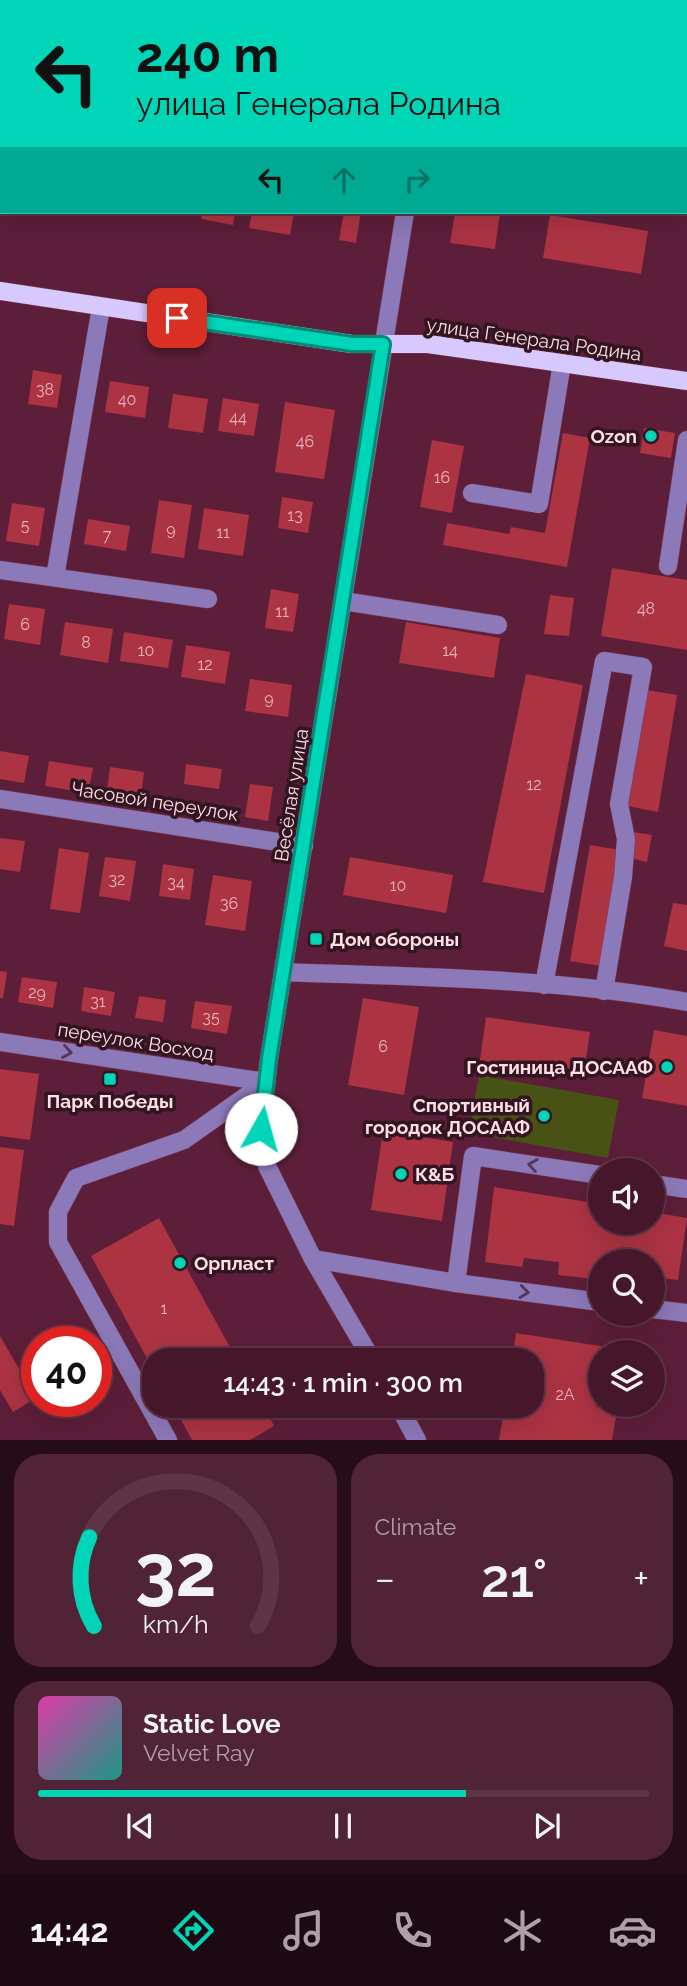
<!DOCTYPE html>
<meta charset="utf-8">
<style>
body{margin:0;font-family:Raleway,sans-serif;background:#502337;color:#f1f3f6;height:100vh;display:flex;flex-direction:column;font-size:26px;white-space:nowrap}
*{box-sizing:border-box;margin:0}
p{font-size:23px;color:#b09fa9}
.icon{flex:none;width:38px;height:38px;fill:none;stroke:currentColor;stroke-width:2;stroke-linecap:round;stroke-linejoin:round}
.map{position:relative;height:1440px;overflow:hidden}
.panel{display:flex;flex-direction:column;gap:14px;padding:14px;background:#260c18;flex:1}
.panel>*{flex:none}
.hud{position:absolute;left:0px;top:0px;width:688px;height:214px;box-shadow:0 7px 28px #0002,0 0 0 2px #5e3547;background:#00d5b7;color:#111;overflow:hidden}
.fabs{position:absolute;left:588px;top:1158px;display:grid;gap:14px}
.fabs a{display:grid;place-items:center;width:77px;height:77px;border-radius:50%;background:#46162b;box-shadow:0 7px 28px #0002,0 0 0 2px #5e3547;font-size:35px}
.speed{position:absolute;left:21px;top:1326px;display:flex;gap:14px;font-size:35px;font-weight:700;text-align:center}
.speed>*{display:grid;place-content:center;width:91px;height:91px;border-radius:50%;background:#46162b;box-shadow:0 7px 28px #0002,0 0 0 2px #5e3547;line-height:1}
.speed .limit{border:10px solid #d22;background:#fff;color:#111}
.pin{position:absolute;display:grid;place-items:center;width:60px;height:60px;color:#fff;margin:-30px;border-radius:14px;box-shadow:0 4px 10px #0006}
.me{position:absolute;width:77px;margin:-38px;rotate:7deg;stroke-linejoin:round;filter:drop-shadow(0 0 5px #0008)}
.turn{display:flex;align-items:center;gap:24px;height:147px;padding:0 21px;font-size:32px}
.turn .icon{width:91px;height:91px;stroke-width:2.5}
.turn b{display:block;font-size:49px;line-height:60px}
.lanes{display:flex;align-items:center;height:66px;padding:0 21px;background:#0003;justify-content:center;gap:35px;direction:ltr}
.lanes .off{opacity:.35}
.big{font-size:52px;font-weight:600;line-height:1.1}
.panel .widget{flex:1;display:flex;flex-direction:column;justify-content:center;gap:10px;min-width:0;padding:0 24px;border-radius:28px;background:#502337}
.panel .dial{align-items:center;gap:0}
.dial svg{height:182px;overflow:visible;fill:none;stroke:#5e3547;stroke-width:7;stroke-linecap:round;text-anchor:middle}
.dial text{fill:#f1f3f6;stroke:none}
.song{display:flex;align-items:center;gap:21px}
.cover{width:84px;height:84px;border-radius:10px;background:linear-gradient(135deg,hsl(320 70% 55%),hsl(170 70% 35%))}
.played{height:7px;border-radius:4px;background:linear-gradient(90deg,#00d5b7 70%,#5e3547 70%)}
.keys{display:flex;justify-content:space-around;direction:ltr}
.heat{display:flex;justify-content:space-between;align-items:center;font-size:38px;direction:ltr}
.panel .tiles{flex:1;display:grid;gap:14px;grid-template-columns:1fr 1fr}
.widget:last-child{grid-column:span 2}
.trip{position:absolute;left:142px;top:1348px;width:402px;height:70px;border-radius:28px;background:#46162b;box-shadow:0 7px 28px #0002,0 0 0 2px #5e3547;font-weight:600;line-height:70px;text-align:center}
.tab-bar{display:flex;height:112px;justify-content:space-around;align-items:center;background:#1c0911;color:#b09fa9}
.tab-bar .icon{width:49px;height:49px}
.tab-bar .current{color:#00d5b7}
.tab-bar b{font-size:32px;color:#f1f3f6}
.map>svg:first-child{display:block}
.green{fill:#495215}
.building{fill:#ac3342}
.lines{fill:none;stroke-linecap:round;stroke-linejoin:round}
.minor-casing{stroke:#773d55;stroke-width:19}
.major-casing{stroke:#773d55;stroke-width:19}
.minor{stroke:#8c79b9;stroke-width:18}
.major{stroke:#d7c9fd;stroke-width:18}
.oneway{stroke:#523856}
.route-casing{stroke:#008a77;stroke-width:18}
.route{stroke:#00d5b7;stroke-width:12}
.poi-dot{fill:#00d5b7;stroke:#321520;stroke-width:2.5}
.labels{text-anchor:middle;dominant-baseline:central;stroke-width:7;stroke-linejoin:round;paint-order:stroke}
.number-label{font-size:16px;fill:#eab2be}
.street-label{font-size:19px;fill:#fedde7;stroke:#321520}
.poi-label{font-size:19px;font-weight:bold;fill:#fedde7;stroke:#321520;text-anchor:end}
</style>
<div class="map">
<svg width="687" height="1440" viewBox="0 0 687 1440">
<rect width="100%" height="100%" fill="#5d1e39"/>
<!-- green -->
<path class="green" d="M479 1075 619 1100 608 1158 469 1133Z"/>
<!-- building -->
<g class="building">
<path d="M202 212H235L233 225 201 219Z"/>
<path d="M252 212H294L290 235 249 228Z"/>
<path d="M344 212H361L356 243 339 240Z"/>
<path d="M455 212H500L495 249 450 243Z"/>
<path d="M550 215 648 231 641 274 543 258Z"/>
<path d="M33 370 62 375 57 408 28 404Z"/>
<path d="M110 381 149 387 145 418 105 412Z"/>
<path d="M173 394 208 399 203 433 168 428Z"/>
<path d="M223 398 259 404 254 436 218 431Z"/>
<path d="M285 402 335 410 324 479 275 472Z"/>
<path d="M644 428 675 433 671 458 640 453Z"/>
<path d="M563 433 590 438 567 567 443 545 447 523 509 534 511 527 545 533Z"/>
<path d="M432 440 464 446 452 513 420 507Z"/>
<path d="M282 497 313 502 308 533 278 528Z"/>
<path d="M159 500 192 505 184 558 151 553Z"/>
<path d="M12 503 45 508 39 546 6 541Z"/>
<path d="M204 508 249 515 243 556 198 549Z"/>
<path d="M88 519 130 526 126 551 84 544Z"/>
<path d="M612 568 687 580V650L601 636Z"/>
<path d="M271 589 299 594 293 632 265 628Z"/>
<path d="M550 595 574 598 569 636 544 634Z"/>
<path d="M9 604 45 609 40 645 4 639Z"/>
<path d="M65 622 113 629 108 663 60 655Z"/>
<path d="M406 622 500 638 494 678 399 663Z"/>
<path d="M124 632 173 640 168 668 120 661Z"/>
<path d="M186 645 230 652 225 684 181 677Z"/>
<path d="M526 674 583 685 544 893 483 882Z"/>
<path d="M250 679 292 685 288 717 245 711Z"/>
<path d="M647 690 677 695 658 812 627 806Z"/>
<path d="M0 751 29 756 24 783 0 779Z"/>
<path d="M49 761 93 768 88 793 45 786Z"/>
<path d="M186 764 222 769 219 789 184 784Z"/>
<path d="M110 767 144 772 141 795 107 790Z"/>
<path d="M250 784 273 787 268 821 245 817Z"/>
<path d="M633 832 652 835 647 862 629 858Z"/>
<path d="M0 838 25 841 20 872 0 869Z"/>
<path d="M590 845 620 850 601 966 570 961Z"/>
<path d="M59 848 89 853 80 913 50 909Z"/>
<path d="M105 857 136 861 130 901 99 896Z"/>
<path d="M350 857 453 875 446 913 343 895Z"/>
<path d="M163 864 194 869 190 900 159 896Z"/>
<path d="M213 875 252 881 245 931 205 925Z"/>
<path d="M673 903 687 905V951L664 946Z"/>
<path d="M0 971 7 972 3 998H0Z"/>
<path d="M22 977 57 982 53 1008 18 1002Z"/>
<path d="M84 987 115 992 111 1016 81 1011Z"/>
<path d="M139 996 166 1000 163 1022 135 1018Z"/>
<path d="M363 998 419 1007 404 1095 348 1085Z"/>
<path d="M195 1001 232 1006 227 1034 191 1028Z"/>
<path d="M486 1017 590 1032 583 1077 480 1060Z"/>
<path d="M654 1030 687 1036V1106L642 1098Z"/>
<path d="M0 1069 39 1074 30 1140 0 1136Z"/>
<path d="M383 1131 453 1142 442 1221 371 1210Z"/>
<path d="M0 1147 24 1150 14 1226 0 1224Z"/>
<path d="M494 1187 600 1204V1223H653V1212L687 1218 678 1280 653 1277V1262H600V1270H596L595 1279 558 1275 559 1262 524 1258 522 1267 485 1262Z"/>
<path d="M159 1218 237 1360H154V1371L91 1256Z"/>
<path d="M516 1333 606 1347 605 1353H600V1382L596 1407 617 1411 612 1440H499L505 1405H532V1360H512Z"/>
<path d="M0 1336 36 1398 13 1412 0 1390Z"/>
<path d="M173 1405H263L274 1426 250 1440H192Z"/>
</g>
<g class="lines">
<defs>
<g id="minor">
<path d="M167 0 177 2"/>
<path d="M444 2V0"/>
<path d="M550 2V0"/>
<path d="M640 2V0"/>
<path d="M686 55 687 56"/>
<path d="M686 95H687"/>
<path d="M686 203H687"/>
<path d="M472 493 539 504 562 363"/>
<path d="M668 566 687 440"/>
<path d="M0 570 208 599"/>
<path d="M55 577 101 307"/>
<path d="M343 601 498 625"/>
<path d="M0 799 304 846"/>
<path d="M283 972C418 977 554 978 687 1002"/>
<path d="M544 985 604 661 643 667 619 804 626 839 623 877 604 991"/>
<path d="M0 1042 266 1082"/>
<path d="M653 1184 687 1189"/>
<path d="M313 1259 456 1283 600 1302"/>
<path d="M456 1283 473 1156 600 1175"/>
<path d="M653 1309 687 1313"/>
<path d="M372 1360 313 1259 267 1166 261 1129 269 1059 405 212"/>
<path d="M398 1405 417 1440"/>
<path d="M168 1440 58 1242V1212L76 1178 184 1140 266 1082"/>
</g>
<path id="major" d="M0 291 352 344H428L687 381"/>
</defs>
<!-- minor casing -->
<use href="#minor" class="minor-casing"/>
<!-- major casing -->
<use href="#major" class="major-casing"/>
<!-- minor -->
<use href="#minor" class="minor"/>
<!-- major -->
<use href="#major" class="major"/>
</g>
<!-- one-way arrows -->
<defs><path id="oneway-chevron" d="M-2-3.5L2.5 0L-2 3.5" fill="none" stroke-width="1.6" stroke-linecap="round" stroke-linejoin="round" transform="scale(1.75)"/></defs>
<g class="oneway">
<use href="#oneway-chevron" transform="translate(67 1052) rotate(9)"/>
<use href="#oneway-chevron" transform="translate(533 1165) rotate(-171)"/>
<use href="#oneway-chevron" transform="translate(524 1292) rotate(7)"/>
</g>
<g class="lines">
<defs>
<path id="route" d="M177 318 352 344H383L269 1059 261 1129"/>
</defs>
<!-- route casing -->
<use href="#route" class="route-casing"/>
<!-- route -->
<use href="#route" class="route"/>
</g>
<!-- markers -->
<g class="poi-dot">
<circle cx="651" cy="436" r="7"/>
<rect x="309" y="932" width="14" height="14" rx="3.5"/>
<circle cx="667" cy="1067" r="7"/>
<rect x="103" y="1072" width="14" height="14" rx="3.5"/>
<circle cx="544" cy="1116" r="7"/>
<circle cx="401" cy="1174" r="7"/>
<circle cx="180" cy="1263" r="7"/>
</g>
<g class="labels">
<!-- number labels -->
<g class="number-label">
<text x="45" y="389">38</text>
<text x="127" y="399">40</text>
<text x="238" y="417">44</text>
<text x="305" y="441">46</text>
<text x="442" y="477">16</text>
<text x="295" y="515">13</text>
<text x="25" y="525">5</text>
<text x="171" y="529">9</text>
<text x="223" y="532">11</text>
<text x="107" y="535">7</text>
<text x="646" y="608">48</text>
<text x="282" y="611">11</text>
<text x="25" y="624">6</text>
<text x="86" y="642">8</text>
<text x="146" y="650">10</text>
<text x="450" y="650">14</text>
<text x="205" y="664">12</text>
<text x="269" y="698">9</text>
<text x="534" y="784">12</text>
<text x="117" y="879">32</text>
<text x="176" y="882">34</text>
<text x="398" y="885">10</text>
<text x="229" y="903">36</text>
<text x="37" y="992">29</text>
<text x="98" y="1001">31</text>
<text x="211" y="1017">35</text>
<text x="383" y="1046">6</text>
<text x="164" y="1308">1</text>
<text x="565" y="1394">2А</text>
</g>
<!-- street labels -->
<g class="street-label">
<text transform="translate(534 339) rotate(8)">улица Генерала Родина</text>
<text transform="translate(291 795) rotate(-81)">Весёлая улица</text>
<text transform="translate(155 801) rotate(9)">Часовой переулок</text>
<text transform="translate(136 1041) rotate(9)">переулок Восход</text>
</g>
<!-- poi labels -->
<g class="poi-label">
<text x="637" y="436">Ozon</text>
<text x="330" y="939" text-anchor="start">Дом обороны</text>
<text x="653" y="1067">Гостиница ДОСААФ</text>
<text x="110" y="1101" text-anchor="middle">Парк Победы</text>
<text x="530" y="1105">Спортивный<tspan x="530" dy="22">городок ДОСААФ</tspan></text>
<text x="415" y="1174" text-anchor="start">К&amp;Б</text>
<text x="194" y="1263" text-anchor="start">Орпласт</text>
</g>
</g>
</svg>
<div class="fabs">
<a><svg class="icon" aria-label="sound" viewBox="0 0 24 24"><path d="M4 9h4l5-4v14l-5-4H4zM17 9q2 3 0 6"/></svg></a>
<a><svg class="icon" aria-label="search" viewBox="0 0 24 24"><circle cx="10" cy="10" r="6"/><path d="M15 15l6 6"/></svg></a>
<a><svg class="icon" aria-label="layers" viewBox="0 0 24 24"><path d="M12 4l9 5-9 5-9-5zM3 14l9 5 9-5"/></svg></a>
</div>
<div class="speed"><div class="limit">40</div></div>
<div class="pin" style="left:177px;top:318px;background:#d93025"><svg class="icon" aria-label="arrive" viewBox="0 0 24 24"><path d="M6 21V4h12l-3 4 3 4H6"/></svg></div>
<svg class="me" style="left:261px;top:1129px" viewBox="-20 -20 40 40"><circle r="19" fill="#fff"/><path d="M0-13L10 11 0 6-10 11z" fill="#00d5b7"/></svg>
<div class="trip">14:43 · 1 min · 300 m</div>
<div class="hud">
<div class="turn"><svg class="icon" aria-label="left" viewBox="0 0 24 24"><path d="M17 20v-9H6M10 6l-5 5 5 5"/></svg><div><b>240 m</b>улица Генерала Родина</div></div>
<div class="lanes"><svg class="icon" aria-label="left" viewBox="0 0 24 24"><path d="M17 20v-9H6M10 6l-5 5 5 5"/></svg><svg class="icon off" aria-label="ahead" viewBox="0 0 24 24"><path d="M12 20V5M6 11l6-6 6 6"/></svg><svg class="icon off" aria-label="right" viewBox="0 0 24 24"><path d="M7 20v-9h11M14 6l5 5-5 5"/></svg></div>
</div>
</div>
<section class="panel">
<div class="tiles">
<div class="widget dial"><svg viewBox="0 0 100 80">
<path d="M14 69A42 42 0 1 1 86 69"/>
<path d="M14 69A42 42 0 0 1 12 30" stroke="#00d5b7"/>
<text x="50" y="56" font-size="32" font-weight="700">32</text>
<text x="50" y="72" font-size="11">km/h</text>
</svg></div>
<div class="widget"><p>Climate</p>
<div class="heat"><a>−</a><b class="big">21°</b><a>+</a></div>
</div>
<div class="widget">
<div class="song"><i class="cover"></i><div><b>Static Love</b><p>Velvet Ray</p></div></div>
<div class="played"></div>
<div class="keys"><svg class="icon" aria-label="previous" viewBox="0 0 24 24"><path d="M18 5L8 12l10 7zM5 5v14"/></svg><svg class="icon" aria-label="pause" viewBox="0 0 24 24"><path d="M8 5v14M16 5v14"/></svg><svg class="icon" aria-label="next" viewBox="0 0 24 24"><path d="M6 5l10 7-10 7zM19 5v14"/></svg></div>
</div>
</div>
</section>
<nav class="tab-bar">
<b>14:42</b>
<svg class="icon current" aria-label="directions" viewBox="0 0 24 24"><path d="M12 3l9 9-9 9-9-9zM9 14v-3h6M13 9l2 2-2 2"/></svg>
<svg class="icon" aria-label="music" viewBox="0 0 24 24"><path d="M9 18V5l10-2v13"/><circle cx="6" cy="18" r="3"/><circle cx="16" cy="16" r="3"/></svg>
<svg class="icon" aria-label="phone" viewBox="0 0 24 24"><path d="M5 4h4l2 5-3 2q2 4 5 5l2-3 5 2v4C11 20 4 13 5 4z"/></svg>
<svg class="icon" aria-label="climate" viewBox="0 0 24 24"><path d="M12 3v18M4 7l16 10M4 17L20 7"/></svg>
<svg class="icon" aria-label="car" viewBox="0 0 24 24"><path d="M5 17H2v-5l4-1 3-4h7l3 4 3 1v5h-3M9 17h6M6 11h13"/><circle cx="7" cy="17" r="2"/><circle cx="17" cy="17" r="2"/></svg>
</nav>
